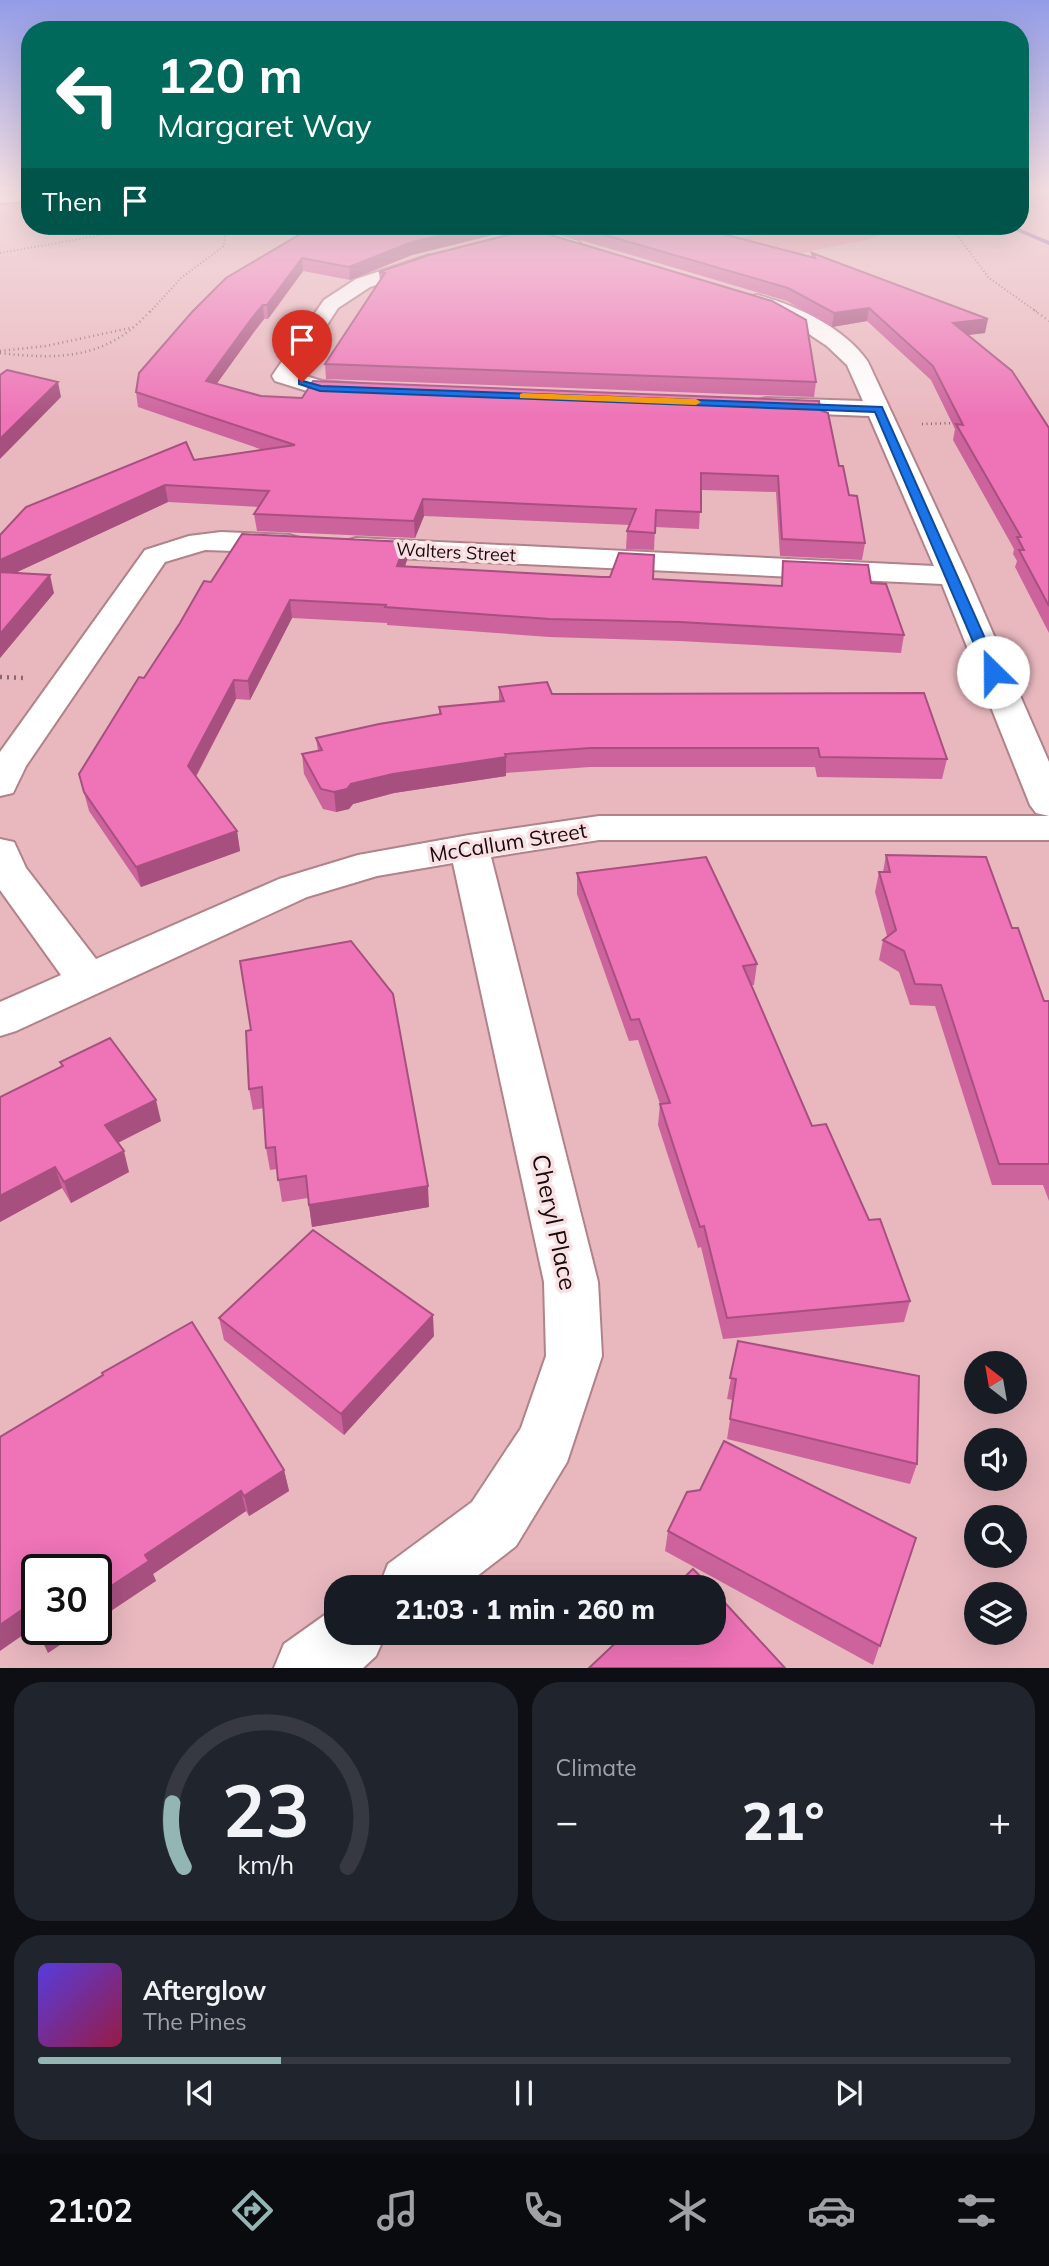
<!DOCTYPE html>
<meta charset="utf-8">
<style>
body{margin:0;font-family:Mulish,sans-serif;background:#20242c;color:#f1f3f6;height:100vh;display:flex;flex-direction:column;font-size:26px;white-space:nowrap}
*{box-sizing:border-box;margin:0}
p{font-size:23px;color:#9ea1a6}
.icon{flex:none;width:38px;height:38px;fill:none;stroke:currentColor;stroke-width:2;stroke-linecap:round;stroke-linejoin:round}
.map{position:relative;height:1668px;overflow:hidden}
.panel{display:flex;flex-direction:column;gap:14px;padding:14px;background:#0d0f14;flex:1}
.panel>*{flex:none}
.hud{position:absolute;left:21px;top:21px;width:1008px;height:214px;border-radius:28px;box-shadow:0 7px 28px #0002;background:#00695c;color:#fff;overflow:hidden}
.needle{width:46px;rotate:329deg}
.controls{position:absolute;left:964px;top:1351px;display:grid;gap:14px}
.controls a{display:grid;place-items:center;width:63px;height:63px;border-radius:50%;background:#171b24;box-shadow:0 7px 28px #0002;font-size:35px}
.speed{position:absolute;left:21px;top:1554px;display:flex;gap:14px;font-size:35px;font-weight:700;text-align:center}
.speed>*{display:grid;place-content:center;width:91px;height:91px;border-radius:50%;background:#171b24;box-shadow:0 7px 28px #0002;line-height:1}
.speed .limit{border:4px solid #111;border-radius:10px;background:#fff;color:#111}
.pin{position:absolute;display:grid;place-items:center;width:60px;height:60px;color:#fff;margin:-72px -30px;border-radius:50% 50% 50% 0;rotate:-45deg;box-shadow:0 0 7px #0007}
.pin .icon{rotate:45deg}
.me{position:absolute;width:77px;margin:-38px;rotate:337deg;stroke-linejoin:round;filter:drop-shadow(0 0 5px #0008)}
.turn{display:flex;align-items:center;gap:24px;height:147px;padding:0 21px;font-size:32px}
.turn .icon{width:91px;height:91px;stroke-width:2.5}
.turn b{display:block;font-size:49px;line-height:60px}
.then{display:flex;align-items:center;height:66px;padding:0 21px;background:#0003;gap:14px;font-size:26px}
.big{font-size:52px;font-weight:800;line-height:1.1}
.panel .widget{flex:1;display:flex;flex-direction:column;justify-content:center;gap:10px;min-width:0;padding:0 24px;border-radius:28px;background:#20242c}
.panel .dial{align-items:center;gap:0}
.dial svg{height:182px;overflow:visible;fill:none;stroke:#363941;stroke-width:7;stroke-linecap:round;text-anchor:middle}
.dial text{fill:#f1f3f6;stroke:none}
.song{display:flex;align-items:center;gap:21px}
.cover{width:84px;height:84px;border-radius:10px;background:linear-gradient(135deg,hsl(250 70% 55%),hsl(340 70% 35%))}
.played{height:7px;border-radius:4px;background:linear-gradient(90deg,#93b6b5 25%,#363941 25%)}
.keys{display:flex;justify-content:space-around;direction:ltr}
.heat{display:flex;justify-content:space-between;align-items:center;font-size:38px;direction:ltr}
.panel .tiles{flex:1;display:grid;gap:14px;grid-template-columns:1fr 1fr}
.widget:last-child{grid-column:span 2}
.trip{position:absolute;left:324px;top:1575px;width:402px;height:70px;border-radius:28px;background:#171b24;box-shadow:0 7px 28px #0002;font-weight:800;line-height:70px;text-align:center}
.menu{display:flex;height:112px;justify-content:space-around;align-items:center;background:#090b0e;color:#9ea1a6}
.menu .icon{width:49px;height:49px}
.menu .current{color:#93b6b5}
.menu b{font-size:32px;color:#f1f3f6}
.map>svg:first-child{display:block}
.green{fill:#ed94a5}
.lines{fill:none;stroke-linecap:round;stroke-linejoin:round}
.stream{fill:#8656a5;fill-rule:evenodd}
.street-casing{stroke:#b0828a;stroke-width:4}
.path-far2{stroke:#89676c;stroke-width:2;stroke-dasharray:1 2.5;stroke-linecap:butt}
.path-far1{stroke:#89676c;stroke-width:2.5;stroke-dasharray:1 3.5;stroke-linecap:butt}
.path{stroke:#89676c;stroke-width:4.5;stroke-dasharray:2 5;stroke-linecap:butt}
.street{fill:#fff;fill-rule:evenodd}
.wall{fill:#cd639d}
.shaded-wall{fill:#a75080}
.building{fill:#ee73b7;stroke:#a75080;stroke-width:2}
.route{fill:#1a73e8;stroke:#114b97;stroke-width:2}
.slow{fill:#f59e0b}
.labels{text-anchor:middle;dominant-baseline:central;stroke-width:7;stroke-linejoin:round;paint-order:stroke}
.far-street-label{font-size:18px;fill:#19090c;stroke:#f9e0e3}
.street-label{font-size:21px;fill:#19090c;stroke:#f9e0e3}
.near-street-label{font-size:24px;fill:#19090c;stroke:#f9e0e3}
</style>
<div class="map">
<svg width="1049" height="1668" viewBox="0 0 1049 1668">
<rect width="100%" height="100%" fill="#e9b8bf"/>
<!-- green -->
<path class="green" d="M853 226H883L885 232 868 240 814 250 740 272 713 242C760 232 806 232 853 226Z"/>
<g class="lines">
<!-- stream -->
<path class="stream" d="M1005 226H1013L1049 241V245Z"/>
<defs>
<g id="street">
<path d="M30 191V201L0 203V193Z"/>
<path d="M498 226H525L578 241 581 245 572 250 501 230Z"/>
<path d="M429 255 438 261 436 265 370 287 338 308 296 373 322 381 371 385 375 390 371 395H320L275 381 272 376 324 300 356 279Z"/>
<path d="M757 295C796 305 845 328 868 362L968 576 1049 762V816L1036 813 1030 805 942 584 356 556 346 553 342 547 346 541 356 538 934 566 869 416 766 412 758 410 754 405 758 400 766 398 863 401 847 365 827 346 791 322 750 305 747 301 750 297Z"/>
<path d="M221 532 289 535 299 538 303 544 299 550 289 553 205 550 165 562 26 766 13 793 0 796V752L145 550 189 536Z"/>
<path d="M599 816H1049V840H599L491 857 598 1282 602 1356 567 1462 516 1546 463 1587H379L388 1564 472 1502 521 1428 546 1356 544 1282 453 863 377 876 307 897 16 1031 0 1036V1002L61 975 0 890V839L14 842 26 868 96 959 279 879 358 855 469 835Z"/>
<path d="M336 1607V1633H386L376 1656 363 1668H274L284 1644Z"/>
</g>
</defs>
<!-- street casing -->
<use href="#street" class="street-casing"/>
<!-- path-far2 -->
<g class="path-far2">
<path d="M729 226 737 232"/>
<path d="M945 226 957 235 989 278 1037 312"/>
<path d="M0 253 154 226"/>
<path d="M150 312 181 278 224 246 225 231 211 226"/>
</g>
<!-- path-far1 -->
<g class="path-far1">
<path d="M1034 310 1049 321"/>
<path d="M0 351 46 346 130 328"/>
<path d="M0 353C61 360 108 359 151 310"/>
<path d="M922 424 956 423"/>
</g>
<!-- path -->
<path class="path" d="M0 677 24 678"/>
<!-- street -->
<use href="#street" class="street"/>
</g>
<!-- wall -->
<g class="wall">
<path d="M257 226H501V233L412 255 350 280 303 271 268 319H264L254 332 216 384 261 396 302 398 820 410 865 543 862 560 780 556 776 492 701 490 699 529 655 527 654 550 626 549 627 531 630 525 424 516 415 538 257 531 254 514 259 507 168 502 15 573 54 593 0 658V535L194 460 263 450 138 407 136 392 310 228Z"/>
<path d="M533 226H692L811 257 812 253 985 333 968 335 1049 428V633L1015 567 1017 561 1013 554 1014 549 953 440 955 429 931 380 867 321 832 327 787 301Z"/>
<path d="M379 272 816 382 814 397 326 379 325 364 380 281Z"/>
<path d="M406 542 407 560 405 567 781 586 783 561 871 583 904 635 901 653 679 641 549 637 387 625V623L292 618 250 700 236 699 196 777 237 831 240 851 141 887 89 811 79 774 144 678 211 582Z"/>
<path d="M499 687 552 694 947 759 942 779 817 777 815 767H590L506 773V776L394 793 353 804 349 809 336 812 323 809 304 774 302 754 318 751 316 738 439 714V707L499 702Z"/>
<path d="M886 855 1012 928 1044 1001H1049V1201L1043 1185H992L935 1006 910 1005 899 972 879 960 883 940 887 936 875 892 879 872H883Z"/>
<path d="M577 873 757 964 754 985H751L812 1126 869 1220 910 1301 904 1322 723 1339 701 1247 698 1248 658 1125 660 1104 638 1040 629 1041 577 894Z"/>
<path d="M393 994 429 1207 312 1227 308 1198 282 1202 277 1169 270 1170 266 1148 264 1108 253 1110 249 1089Z"/>
<path d="M60 1062 161 1121 118 1143 129 1172 71 1203 62 1188 0 1222V1097L62 1066Z"/>
<path d="M219 1318 434 1336 344 1435 224 1340Z"/>
<path d="M738 1341 917 1464 910 1484 727 1439 733 1400 727 1399Z"/>
<path d="M0 1437 284 1470 289 1491 249 1516 246 1511 153 1574 156 1581 35 1626Z"/>
<path d="M668 1531 916 1538 873 1665 665 1551Z"/>
</g>
<!-- shaded-wall -->
<g class="shaded-wall">
<path d="M326 226H333L334 229 320 234Z"/>
<path d="M481 226H501V233L412 255 350 280 349 267 412 242Z"/>
<path d="M302 258 303 271 268 319 267 305Z"/>
<path d="M263 305 264 319 254 332 208 396 206 381 252 318Z"/>
<path d="M869 308 867 321 832 327 834 313Z"/>
<path d="M988 319 985 333 950 337 953 323Z"/>
<path d="M58 382 61 397 0 459V439Z"/>
<path d="M165 485 168 502 0 580V560Z"/>
<path d="M423 499 424 516 415 538 414 521Z"/>
<path d="M406 542 407 560 398 584 397 566Z"/>
<path d="M50 575 54 593 0 658V634Z"/>
<path d="M290 600 292 618 250 700 248 681Z"/>
<path d="M234 680 236 699 191 785 188 766Z"/>
<path d="M506 757V776L394 793 353 804 349 809 336 812 334 792 351 784 393 774Z"/>
<path d="M237 831 240 851 141 887 136 867Z"/>
<path d="M156 1100 161 1121 111 1146 105 1125Z"/>
<path d="M124 1151 129 1172 71 1203 64 1182Z"/>
<path d="M55 1167 62 1188 0 1222V1196Z"/>
<path d="M428 1186 429 1207 312 1227 309 1205Z"/>
<path d="M433 1315 434 1336 344 1435 341 1414Z"/>
<path d="M284 1470 289 1491 249 1516 244 1496Z"/>
<path d="M241 1491 246 1511 153 1574 156 1581 96 1621V1596L145 1555Z"/>
<path d="M26 1607 36 1626 0 1651V1625Z"/>
<path d="M47 1629H84L48 1653 39 1634Z"/>
</g>
<!-- building -->
<g class="building">
<path d="M314 226H326L320 234 343 226H481L412 242 349 267 302 258 267 305H263L252 318 206 381 261 396 302 398 313 381 819 401 820 410 828 413 839 466H843L849 495 857 496 865 543 782 539 778 476 701 473V512L656 510 655 533 627 531 636 509 423 499 414 521 254 514 269 491 165 485 0 560V535L26 507 186 442 194 460 295 445 136 392 139 373 192 312 226 278Z"/>
<path d="M574 226H692L815 258 812 253 988 319 953 323 1012 371 1049 428V606L1019 550H1024L1017 537H1021L956 424 963 425 933 366 869 308 834 313 788 288Z"/>
<path d="M531 229 772 301 806 320 816 382 325 364 385 273 379 272 429 255Z"/>
<path d="M7 370 58 382 0 439V375Z"/>
<path d="M242 534 406 542 397 566 602 577H610L619 553 654 555 653 579 782 586 783 561 868 565 871 583 886 584 904 635 680 622 549 619 385 607 386 605 290 600 248 681 234 680 188 766 237 831 136 867 84 792 79 774 139 677 144 678 180 623 204 581 211 582Z"/>
<path d="M0 572 50 575 0 634Z"/>
<path d="M547 682 552 694 924 693 947 759 820 757 818 748H591L505 754 506 757 393 774 351 784 347 789 334 792 321 789 302 754 322 750 316 738 379 724 441 714 439 707 504 701 499 687Z"/>
<path d="M886 855 986 857 1012 928H1018L1044 1001H1049V1164H999L941 985 915 984 904 951 883 940 896 930 879 872H890Z"/>
<path d="M706 857 757 964 743 966 812 1126 826 1124 869 1220 880 1219 910 1301 727 1318 704 1226 700 1227 660 1104 670 1103 639 1019 631 1020 577 873Z"/>
<path d="M351 941 393 994 428 1186 309 1205 306 1176 278 1180 275 1147 266 1148 262 1087 249 1089 246 1031 251 1030 240 961Z"/>
<path d="M110 1038 156 1100 105 1125 124 1151 64 1182 55 1167 0 1196V1097L63 1066 60 1062Z"/>
<path d="M313 1230 433 1315 341 1414 219 1318Z"/>
<path d="M192 1322 284 1470 244 1496 241 1491 145 1555 149 1561 96 1596V1570H37V1629L26 1607 0 1625V1437L103 1375 102 1373Z"/>
<path d="M738 1341 919 1376 917 1464 730 1419 736 1379 730 1378Z"/>
<path d="M724 1441 916 1538 880 1646 668 1531 687 1492 700 1490Z"/>
<path d="M693 1569 711 1587H674Z"/>
<path d="M714 1591 785 1668H589L626 1633H714Z"/>
<path d="M37 1629H47L39 1634Z"/>
</g>
<!-- sky -->
<linearGradient id="sky" x2="0" y2="1"><stop stop-color="#939ce7"/><stop offset="0.45" stop-color="#f5dfe2"/><stop offset="1" stop-color="#f5dfe2" stop-opacity="0"/></linearGradient>
<rect width="1049" height="420" fill="url(#sky)"/>
<!-- route -->
<path class="route" d="M299 380 321 386 882 407 1000 672 993 676 986 672 875 412 320 391 299 384Z"/>
<!-- slow -->
<path class="slow" d="M523 393 696 399 701 402 696 405 520 398V394Z"/>
<g class="labels">
<!-- far-street labels -->
<g class="far-street-label">
<text transform="translate(456 552) rotate(3)">Walters Street</text>
</g>
<!-- street labels -->
<g class="street-label">
<text transform="translate(508 842) rotate(-9)">McCallum Street</text>
</g>
<!-- near-street labels -->
<g class="near-street-label">
<text transform="translate(555 1222) rotate(78)">Cheryl Place</text>
</g>
</g>
</svg>
<div class="controls">
<a><svg class="needle" viewBox="-14 -14 28 28"><path d="M0-13l5 13h-10z" fill="#e53935"/><path d="M0 13l5-13h-10z" fill="#9ea1a6"/></svg></a>
<a><svg class="icon" aria-label="sound" viewBox="0 0 24 24"><path d="M4 9h4l5-4v14l-5-4H4zM17 9q2 3 0 6"/></svg></a>
<a><svg class="icon" aria-label="search" viewBox="0 0 24 24"><circle cx="10" cy="10" r="6"/><path d="M15 15l6 6"/></svg></a>
<a><svg class="icon" aria-label="layers" viewBox="0 0 24 24"><path d="M12 4l9 5-9 5-9-5zM3 14l9 5 9-5"/></svg></a>
</div>
<div class="speed"><div class="limit">30</div></div>
<div class="pin" style="left:302px;top:382px;background:#d93025"><svg class="icon" aria-label="arrive" viewBox="0 0 24 24"><path d="M6 21V4h12l-3 4 3 4H6"/></svg></div>
<svg class="me" style="left:993px;top:672px" viewBox="-20 -20 40 40"><circle r="19" fill="#fff"/><path d="M0-13L10 11 0 6-10 11z" fill="#1a73e8"/></svg>
<div class="trip">21:03 · 1 min · 260 m</div>
<div class="hud">
<div class="turn"><svg class="icon" aria-label="left" viewBox="0 0 24 24"><path d="M17 20v-9H6M10 6l-5 5 5 5"/></svg><div><b>120 m</b>Margaret Way</div></div>
<div class="then">Then<svg class="icon" aria-label="arrive" viewBox="0 0 24 24"><path d="M6 21V4h12l-3 4 3 4H6"/></svg></div>
</div>
</div>
<section class="panel">
<div class="tiles">
<div class="widget dial"><svg viewBox="0 0 100 80">
<path d="M14 69A42 42 0 1 1 86 69"/>
<path d="M14 69A42 42 0 0 1 9 41" stroke="#93b6b5"/>
<text x="50" y="56" font-size="32" font-weight="700">23</text>
<text x="50" y="72" font-size="11">km/h</text>
</svg></div>
<div class="widget"><p>Climate</p>
<div class="heat"><a>−</a><b class="big">21°</b><a>+</a></div>
</div>
<div class="widget">
<div class="song"><i class="cover"></i><div><b>Afterglow</b><p>The Pines</p></div></div>
<div class="played"></div>
<div class="keys"><svg class="icon" aria-label="previous" viewBox="0 0 24 24"><path d="M18 5L8 12l10 7zM5 5v14"/></svg><svg class="icon" aria-label="pause" viewBox="0 0 24 24"><path d="M8 5v14M16 5v14"/></svg><svg class="icon" aria-label="next" viewBox="0 0 24 24"><path d="M6 5l10 7-10 7zM19 5v14"/></svg></div>
</div>
</div>
</section>
<nav class="menu">
<b>21:02</b>
<svg class="icon current" aria-label="directions" viewBox="0 0 24 24"><path d="M12 3l9 9-9 9-9-9zM9 14v-3h6M13 9l2 2-2 2"/></svg>
<svg class="icon" aria-label="music" viewBox="0 0 24 24"><path d="M9 18V5l10-2v13"/><circle cx="6" cy="18" r="3"/><circle cx="16" cy="16" r="3"/></svg>
<svg class="icon" aria-label="phone" viewBox="0 0 24 24"><path d="M5 4h4l2 5-3 2q2 4 5 5l2-3 5 2v4C11 20 4 13 5 4z"/></svg>
<svg class="icon" aria-label="climate" viewBox="0 0 24 24"><path d="M12 3v18M4 7l16 10M4 17L20 7"/></svg>
<svg class="icon" aria-label="car" viewBox="0 0 24 24"><path d="M5 17H2v-5l4-1 3-4h7l3 4 3 1v5h-3M9 17h6M6 11h13"/><circle cx="7" cy="17" r="2"/><circle cx="17" cy="17" r="2"/></svg>
<svg class="icon" aria-label="filters" viewBox="0 0 24 24"><path d="M4 7h16M4 17h16"/><circle cx="9" cy="7" r="2"/><circle cx="15" cy="17" r="2"/></svg>
</nav>
